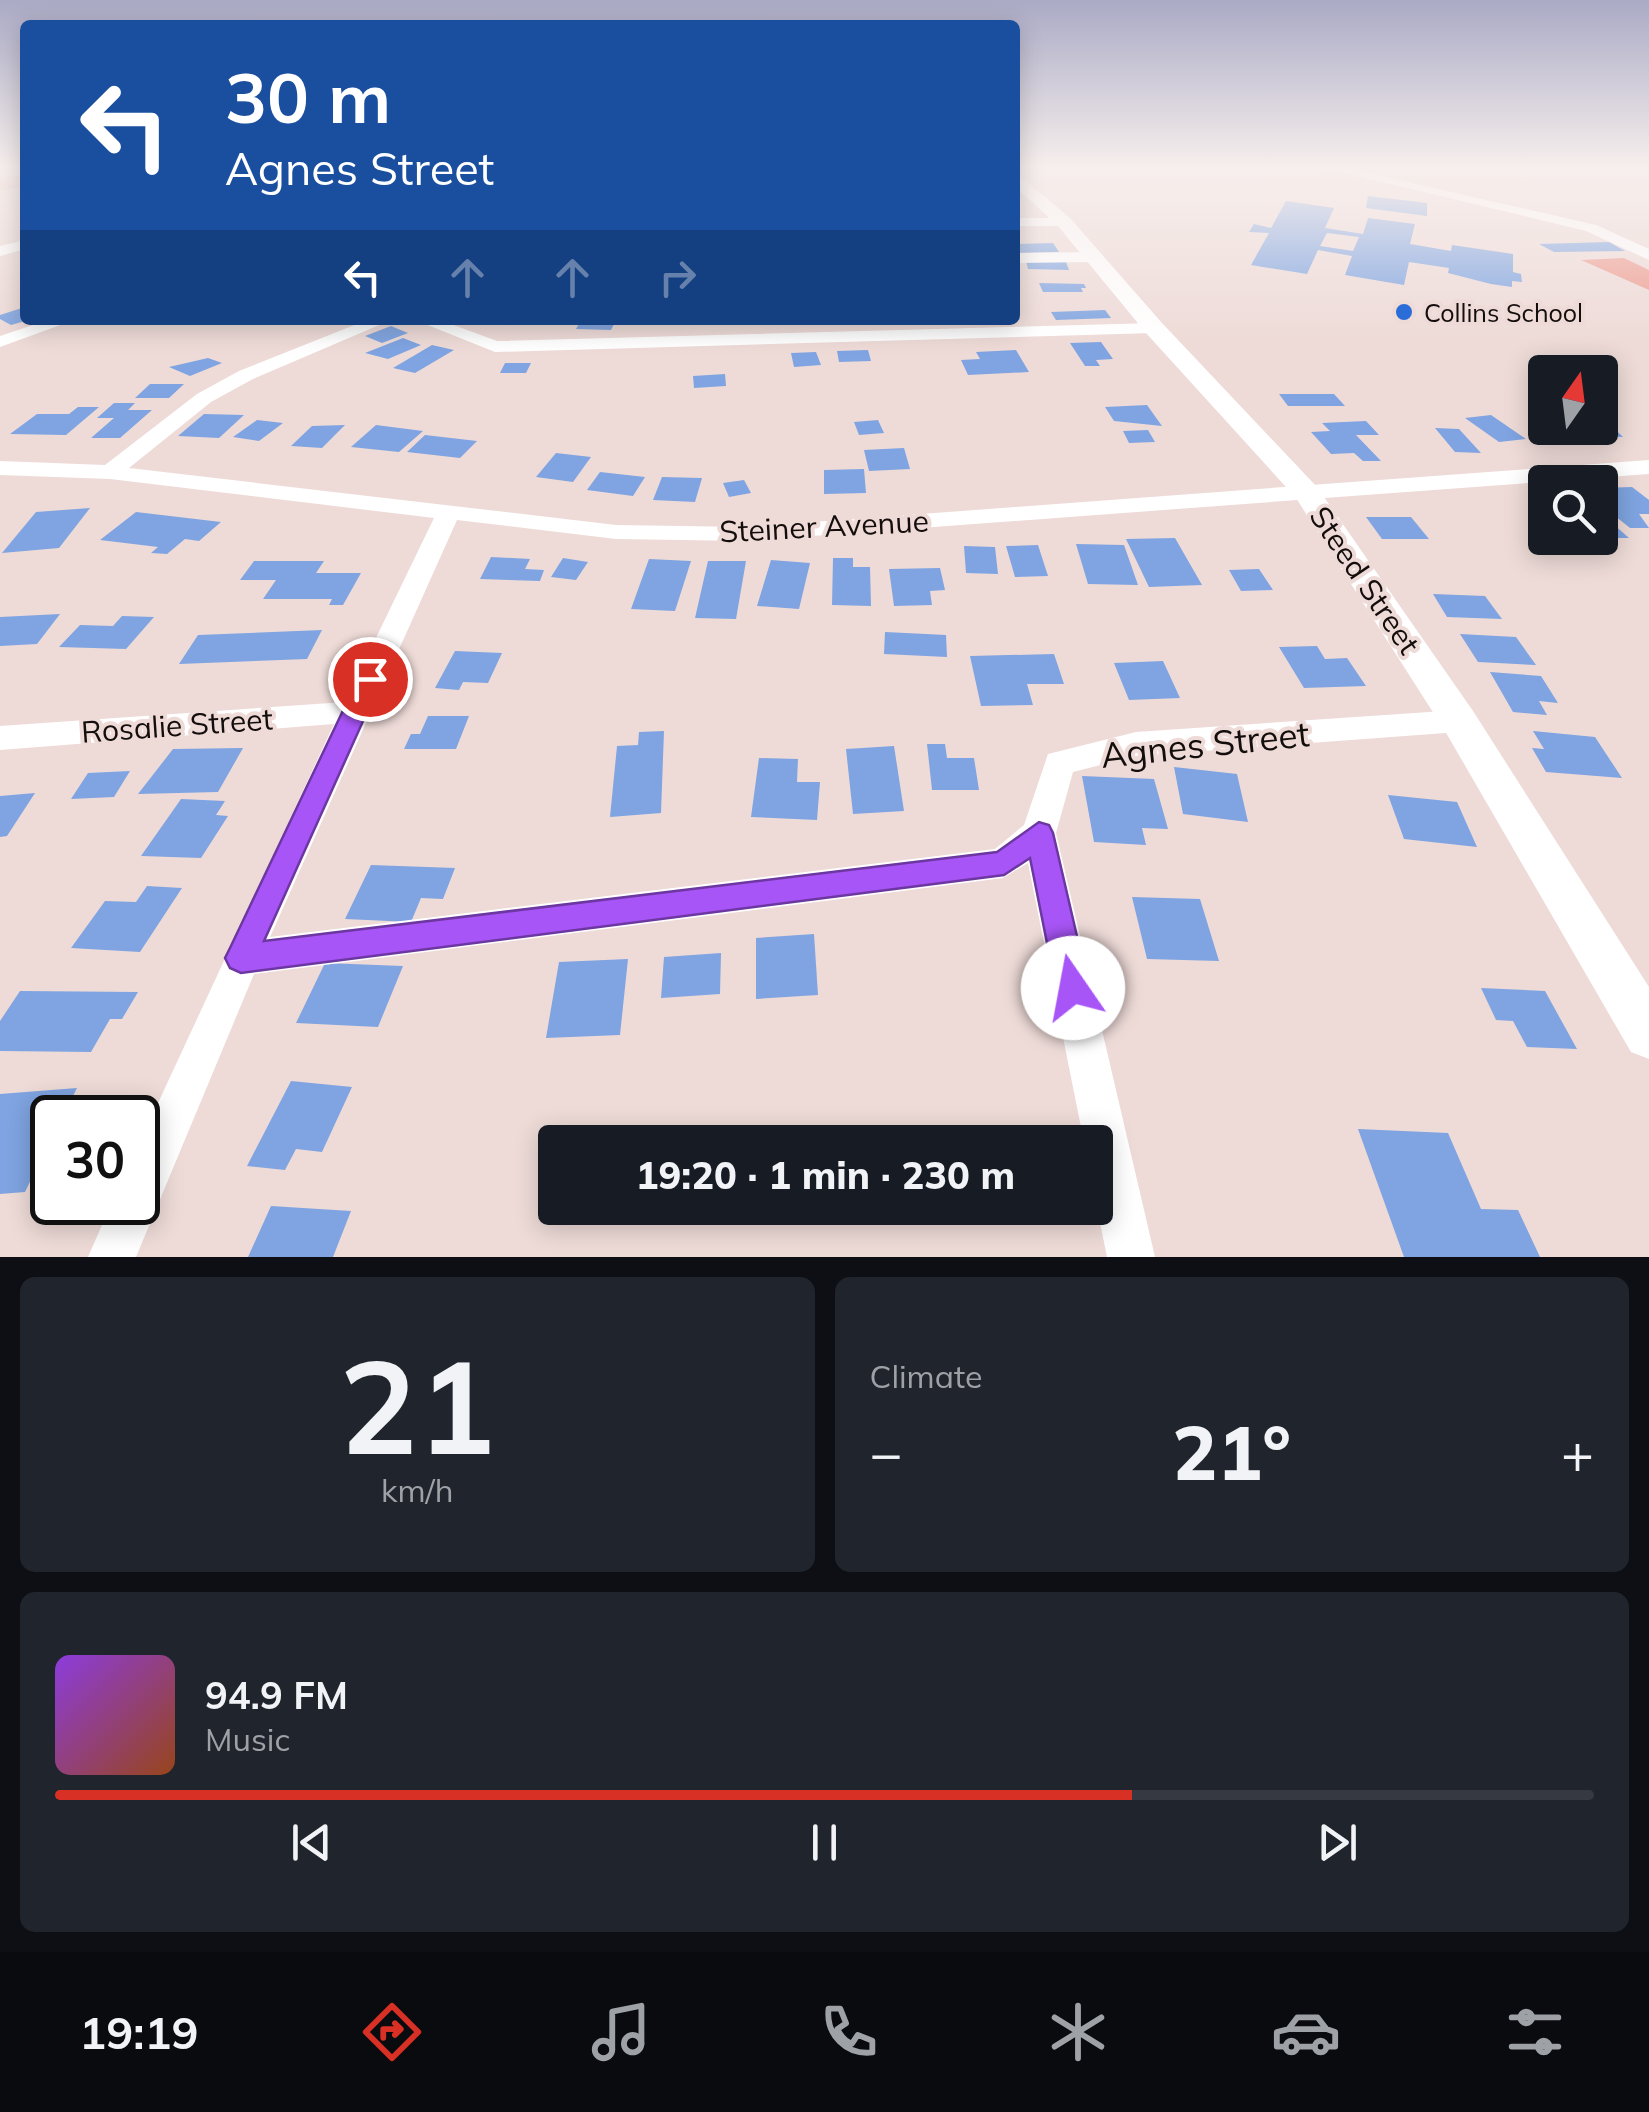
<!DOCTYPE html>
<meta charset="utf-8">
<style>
body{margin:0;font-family:Mulish,sans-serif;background:#20242c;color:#f1f3f6;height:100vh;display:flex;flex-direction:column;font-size:38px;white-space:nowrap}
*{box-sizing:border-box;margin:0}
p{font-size:32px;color:#9ea1a6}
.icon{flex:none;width:55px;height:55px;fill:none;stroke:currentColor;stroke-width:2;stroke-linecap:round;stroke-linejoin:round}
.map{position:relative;height:1257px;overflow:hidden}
.drawer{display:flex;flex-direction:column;gap:20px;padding:20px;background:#0d0f14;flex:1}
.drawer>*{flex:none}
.guide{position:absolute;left:20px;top:20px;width:1000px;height:305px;border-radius:10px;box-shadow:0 5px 25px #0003;background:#1a4fa0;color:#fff;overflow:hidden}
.needle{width:65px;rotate:14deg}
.controls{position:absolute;left:1528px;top:355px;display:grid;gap:20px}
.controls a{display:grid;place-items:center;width:90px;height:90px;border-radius:10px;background:#171b24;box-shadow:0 5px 25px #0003;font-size:50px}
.speed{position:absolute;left:30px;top:1095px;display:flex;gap:20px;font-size:50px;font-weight:700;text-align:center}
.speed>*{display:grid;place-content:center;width:130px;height:130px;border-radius:50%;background:#171b24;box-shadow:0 5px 25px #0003;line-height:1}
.speed .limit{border:5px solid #111;border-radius:15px;background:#fff;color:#111}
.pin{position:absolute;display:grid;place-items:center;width:85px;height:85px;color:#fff;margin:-42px;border:5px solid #fff;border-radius:50%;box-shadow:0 2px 10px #0007}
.me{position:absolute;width:110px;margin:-55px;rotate:348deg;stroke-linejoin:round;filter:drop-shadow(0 0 8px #0008)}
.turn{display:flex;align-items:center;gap:35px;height:210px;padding:0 40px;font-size:45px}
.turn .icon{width:130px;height:130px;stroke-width:2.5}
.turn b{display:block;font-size:70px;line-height:85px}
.lanes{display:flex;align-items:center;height:95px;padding:0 40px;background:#0003;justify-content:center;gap:50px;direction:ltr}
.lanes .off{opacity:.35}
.big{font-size:75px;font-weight:800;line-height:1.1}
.drawer .tile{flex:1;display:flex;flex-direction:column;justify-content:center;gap:15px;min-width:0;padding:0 35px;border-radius:15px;background:#20242c}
.drawer .dial{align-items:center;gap:0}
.dial b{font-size:130px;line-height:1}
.song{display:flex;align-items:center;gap:30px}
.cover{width:120px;height:120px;border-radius:15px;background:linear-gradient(135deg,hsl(270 70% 55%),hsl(20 70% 35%))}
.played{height:10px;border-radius:5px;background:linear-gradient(90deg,#d93025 70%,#363941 70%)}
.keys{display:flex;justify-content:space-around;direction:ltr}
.heat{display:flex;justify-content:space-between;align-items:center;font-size:55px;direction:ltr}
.drawer .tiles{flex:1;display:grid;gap:20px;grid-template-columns:1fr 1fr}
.tile:last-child{grid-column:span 2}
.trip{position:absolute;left:538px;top:1125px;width:575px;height:100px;border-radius:10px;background:#171b24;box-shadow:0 5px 25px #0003;font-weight:800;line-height:100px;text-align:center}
.menu{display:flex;height:160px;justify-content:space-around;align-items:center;background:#090b0e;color:#9ea1a6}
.menu .icon{width:70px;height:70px}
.menu .current{color:#d93025}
.menu b{font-size:45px;color:#f1f3f6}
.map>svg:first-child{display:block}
.water{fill:#ed9c90}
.building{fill:#7fa4e1;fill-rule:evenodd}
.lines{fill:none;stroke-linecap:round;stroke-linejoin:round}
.minor{fill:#fff;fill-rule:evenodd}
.tertiary{fill:#fff;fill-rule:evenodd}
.primary{fill:#e8b8b0;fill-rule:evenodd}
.route{fill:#a855f7;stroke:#6d37a1;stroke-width:2.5}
.poi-dot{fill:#2a6cd8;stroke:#eedbd8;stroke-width:4}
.labels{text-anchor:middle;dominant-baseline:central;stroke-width:8;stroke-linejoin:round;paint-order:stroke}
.far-poi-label{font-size:25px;fill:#130d0c;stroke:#eedbd8;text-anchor:start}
.street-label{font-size:30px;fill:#130d0c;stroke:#eedbd8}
.near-street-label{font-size:35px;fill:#130d0c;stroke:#eedbd8}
</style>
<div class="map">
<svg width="1649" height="1257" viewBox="0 0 1649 1257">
<rect width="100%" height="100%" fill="#eedbd8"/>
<!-- water -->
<path class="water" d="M1624 258 1649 270V290L1581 260Z"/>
<!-- building -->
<g class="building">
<path d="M1368 196 1427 203V216L1366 208Z"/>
<path d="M1286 201 1334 208 1325 228 1363 234 1368 218 1415 224 1410 244 1451 251 1452 245 1513 254V272L1521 274 1522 282 1512 281V287L1491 284 1448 273 1449 268 1409 262 1404 285 1345 275 1352 256 1318 250 1307 274 1251 265 1269 233 1249 232 1254 224 1271 228ZM1327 233 1359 237 1353 251 1320 246Z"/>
<path d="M1609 242 1625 251 1554 252 1539 244Z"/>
<path d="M1053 243 1059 252 1015 253V244Z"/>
<path d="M1026 261 1066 262 1069 270 1028 269Z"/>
<path d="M1039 283 1084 284 1086 288H1081L1083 292H1043Z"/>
<path d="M25 307V321L11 325 0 319V315Z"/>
<path d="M1105 310 1111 318 1056 320 1051 312Z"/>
<path d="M581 320H616L611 330 576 329Z"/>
<path d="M391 326 408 333 382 343 365 336Z"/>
<path d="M403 338 421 345 388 359 365 353Z"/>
<path d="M1101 342 1113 359 1096 360 1100 366H1085L1070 343Z"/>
<path d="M432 345 454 350 415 373 393 368Z"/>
<path d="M868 350 871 361 839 362 837 351Z"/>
<path d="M1016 350 1029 372 968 375 961 360 980 359 976 352Z"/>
<path d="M816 352 821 365 794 367 791 353Z"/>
<path d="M208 358 222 363 190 376 169 367Z"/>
<path d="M505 363H531L526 373H500Z"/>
<path d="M725 374 726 386 694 388 693 376Z"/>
<path d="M150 384H184L169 398H135Z"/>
<path d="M1279 394H1334L1345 406H1288Z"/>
<path d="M114 403H135L128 410H152L120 438H91L114 418H97Z"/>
<path d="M1147 405 1162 426 1114 421 1105 407Z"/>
<path d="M78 407H99L66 435 10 434 37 414H69Z"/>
<path d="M204 414 244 415 219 438 178 436Z"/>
<path d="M1491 415 1526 439 1499 442 1465 418Z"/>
<path d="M1600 415 1623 437 1590 436 1582 428H1600Z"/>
<path d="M257 420 283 423 259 441 233 437Z"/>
<path d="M878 420 884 433 859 435 854 422Z"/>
<path d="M1366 421 1379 435H1356L1381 461H1363L1354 453 1331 454 1311 432 1330 431 1322 423Z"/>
<path d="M345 425 322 448 291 446 312 426Z"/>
<path d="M376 425 423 431 399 452 351 447Z"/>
<path d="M1435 428 1459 429 1481 453 1455 452Z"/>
<path d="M1148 430 1155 442 1129 443 1123 431Z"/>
<path d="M425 435 477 441 460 458 407 452Z"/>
<path d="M904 448 910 469 869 471 864 450Z"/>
<path d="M556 453 591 457 573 482 536 477Z"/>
<path d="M864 469 866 493 824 494V470Z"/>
<path d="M600 472 645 477 633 496 587 490Z"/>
<path d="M662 477 702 478 695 502 653 500Z"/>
<path d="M744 480 751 493 729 497 723 483Z"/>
<path d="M1632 487 1649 500V514H1639L1649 528H1630L1600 504V488Z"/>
<path d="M90 508 59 548 2 553 36 512Z"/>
<path d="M136 512 221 522 199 541 185 539 167 554 151 553 158 547 100 540Z"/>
<path d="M1600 515H1603L1629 538H1600Z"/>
<path d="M1366 517H1411L1429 539H1382Z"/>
<path d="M1175 538 1202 585 1149 587 1126 539Z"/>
<path d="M1076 544 1124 545 1138 585 1088 584Z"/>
<path d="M1038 545 1048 576 1015 577 1006 546Z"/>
<path d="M964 546 995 547 998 574 966 573Z"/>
<path d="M491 557 530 559 525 569 544 570 540 581 480 579Z"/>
<path d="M563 558 588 562 576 580 551 577Z"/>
<path d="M833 558H853V567H870L871 606 832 605Z"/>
<path d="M649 559 691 561 675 611 631 609Z"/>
<path d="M771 560 810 563 799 609 757 606Z"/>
<path d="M254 561H324L316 573H361L343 605H329L332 599H263L276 580H240Z"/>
<path d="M708 561H746L736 619 695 618Z"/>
<path d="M940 568 945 590 930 591 932 605 894 606 889 569Z"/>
<path d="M1259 569 1273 590 1241 591 1229 570Z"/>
<path d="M1433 594 1485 596 1502 619 1447 617Z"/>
<path d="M60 614 37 644 0 646V617Z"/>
<path d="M122 616 154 617 126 649 59 647 80 625 113 626Z"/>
<path d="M322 630 307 659 179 664 198 635Z"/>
<path d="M885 632 946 635 947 657 884 654Z"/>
<path d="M1460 634 1516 637 1536 665 1478 662Z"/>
<path d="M1317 646 1325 659 1347 658 1366 686 1304 688 1279 647Z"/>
<path d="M455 651 502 653 488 683 463 682 459 690 435 688Z"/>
<path d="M1054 654 1064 684H1027L1033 705 981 706 970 656Z"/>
<path d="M1163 661 1180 698 1129 700 1114 663Z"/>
<path d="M1490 672 1541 676 1558 703 1539 701 1547 715 1513 712Z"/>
<path d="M428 716H469L456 749H404L411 734H420Z"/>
<path d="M664 731 661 813 610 817 617 746 638 745 639 732Z"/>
<path d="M1533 731 1595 737 1622 778 1546 772 1532 748 1544 749Z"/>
<path d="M927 744H945L947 758H974L979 790H932Z"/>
<path d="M894 746 904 811 853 814 846 749Z"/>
<path d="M243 748 218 792 138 794 173 749Z"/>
<path d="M759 758 798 759 797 782H820L817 820 751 817Z"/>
<path d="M1174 767 1237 774 1248 822 1183 814Z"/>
<path d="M130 771 114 797 71 799 88 773Z"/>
<path d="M1082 776 1154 779 1168 829 1142 828 1146 845 1094 842Z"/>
<path d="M35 793 7 836 0 837V796Z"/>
<path d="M1388 795 1457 802 1477 847 1404 839Z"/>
<path d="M181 799 225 801 216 815 228 816 201 858 141 856Z"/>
<path d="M371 865 455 868 443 899 421 898 411 922 345 919Z"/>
<path d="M147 886 182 888 140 952 71 948 105 901 136 902Z"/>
<path d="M1132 897 1200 899 1219 961 1147 959Z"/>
<path d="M814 934 818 995 756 999V938Z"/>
<path d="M721 953 720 994 661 998 664 957Z"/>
<path d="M628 959 620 1035 546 1038 559 962Z"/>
<path d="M325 963 403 966 378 1027 296 1023Z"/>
<path d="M1481 988 1545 991 1577 1049 1527 1047 1513 1021 1496 1020Z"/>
<path d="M20 991 138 992 122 1019H110L91 1052 0 1051V1021Z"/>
<path d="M291 1081 352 1087 322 1152 296 1149 285 1170 247 1166Z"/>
<path d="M77 1088 62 1118H52V1137L25 1192 0 1194V1094Z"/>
<path d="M1358 1129 1448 1133 1481 1209 1518 1210 1540 1257H1404Z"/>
<path d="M271 1206 351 1211 333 1257H248Z"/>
</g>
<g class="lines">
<!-- minor -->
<g class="minor">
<path d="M17 166H25V171Z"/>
<path d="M1316 166H1338L1596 225 1649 249V260L1586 231Z"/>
<path d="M1015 218H1064L1071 222 1064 226H1015Z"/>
<path d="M25 240V249L0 256V246Z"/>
<path d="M1015 253 1096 252 1104 257 1096 262 1015 263Z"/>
<path d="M48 320H74L0 347V336Z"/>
<path d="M367 320H391L253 379 211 402 129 468 616 525 746 527 1649 460V474L746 541 616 539 457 520 270 937 995 849 1024 825 1048 754 1136 732 1459 710 1470 713 1474 721 1470 729 1459 732 1136 756 1073 772 1056 833 1155 1257H1107L1095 1198V1142H1084L1028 863 1003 878 254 974 136 1257H88L112 1202H138V1146L334 724 0 750V726L345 702 434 518 110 479 0 475V461L105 465 197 394 239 371Z"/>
<path d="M415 320H440L497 341 1154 323 1163 328 1154 333 495 352Z"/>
</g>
<!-- tertiary -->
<path class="tertiary" d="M1015 172 1070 218 1162 323 1317 487 1473 711 1649 987V1059L1631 1052 1445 731 1296 498 1146 333 1058 226 1015 186Z"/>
<!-- primary -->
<path class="primary" d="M25 174V186L0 191V179Z"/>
</g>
<!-- sky -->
<linearGradient id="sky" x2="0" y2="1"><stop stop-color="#aaaac5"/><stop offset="0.49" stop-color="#f7efed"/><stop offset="1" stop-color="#f7efed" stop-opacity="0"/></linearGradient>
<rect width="1649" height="342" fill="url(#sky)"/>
<!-- route -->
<path class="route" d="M370 670 382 679 264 941 997 852 1039 822 1049 825 1053 833 1089 988 1084 998 1073 1003 1061 998 1056 988 1030 858 1004 875 241 973 230 968 225 958 230 948 358 679Z"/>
<!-- markers -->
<circle class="poi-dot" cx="1404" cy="312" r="10"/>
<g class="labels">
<!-- far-poi labels -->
<g class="far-poi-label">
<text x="1424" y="312">Collins School</text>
</g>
<!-- street labels -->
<g class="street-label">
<text transform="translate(824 526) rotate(-3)">Steiner Avenue</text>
<text transform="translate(1365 580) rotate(56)">Steed Street</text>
<text transform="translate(177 725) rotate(-4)">Rosalie Street</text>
</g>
<!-- near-street labels -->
<g class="near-street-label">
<text transform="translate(1205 744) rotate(-6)">Agnes Street</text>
</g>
</g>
</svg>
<div class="controls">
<a><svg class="needle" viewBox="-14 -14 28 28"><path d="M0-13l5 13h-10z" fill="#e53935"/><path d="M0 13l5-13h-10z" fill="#9ea1a6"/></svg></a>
<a><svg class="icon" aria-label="search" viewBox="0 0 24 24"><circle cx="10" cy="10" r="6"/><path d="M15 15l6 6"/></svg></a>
</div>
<div class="speed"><div class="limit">30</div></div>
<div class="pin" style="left:370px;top:679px;background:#d93025"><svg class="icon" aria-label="arrive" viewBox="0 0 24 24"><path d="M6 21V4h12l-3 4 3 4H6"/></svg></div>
<svg class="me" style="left:1073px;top:988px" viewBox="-20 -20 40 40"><circle r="19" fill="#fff"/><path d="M0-13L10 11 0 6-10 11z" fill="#a855f7"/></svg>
<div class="trip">19:20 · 1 min · 230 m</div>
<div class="guide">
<div class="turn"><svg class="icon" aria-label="left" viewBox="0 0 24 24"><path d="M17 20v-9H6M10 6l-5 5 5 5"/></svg><div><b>30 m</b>Agnes Street</div></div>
<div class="lanes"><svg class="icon" aria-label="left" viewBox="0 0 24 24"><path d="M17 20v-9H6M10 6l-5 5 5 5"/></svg><svg class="icon off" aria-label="ahead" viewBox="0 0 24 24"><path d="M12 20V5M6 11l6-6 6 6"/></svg><svg class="icon off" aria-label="ahead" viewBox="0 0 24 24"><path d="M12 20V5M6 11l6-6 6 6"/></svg><svg class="icon off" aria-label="right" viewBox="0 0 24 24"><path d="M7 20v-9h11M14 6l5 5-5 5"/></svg></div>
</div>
</div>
<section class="drawer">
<div class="tiles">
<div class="tile dial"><b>21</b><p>km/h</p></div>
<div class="tile"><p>Climate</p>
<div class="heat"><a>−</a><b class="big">21°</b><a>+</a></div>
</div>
<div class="tile">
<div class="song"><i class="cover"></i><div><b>94.9 FM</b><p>Music</p></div></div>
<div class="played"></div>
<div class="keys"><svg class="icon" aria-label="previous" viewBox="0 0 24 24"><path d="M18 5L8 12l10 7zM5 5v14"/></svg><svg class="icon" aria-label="pause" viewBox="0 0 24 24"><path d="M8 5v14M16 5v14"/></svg><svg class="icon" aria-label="next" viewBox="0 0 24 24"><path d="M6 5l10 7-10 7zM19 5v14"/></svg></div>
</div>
</div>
</section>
<nav class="menu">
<b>19:19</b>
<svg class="icon current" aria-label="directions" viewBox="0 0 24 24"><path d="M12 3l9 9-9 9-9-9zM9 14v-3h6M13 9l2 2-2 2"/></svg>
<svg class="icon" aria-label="music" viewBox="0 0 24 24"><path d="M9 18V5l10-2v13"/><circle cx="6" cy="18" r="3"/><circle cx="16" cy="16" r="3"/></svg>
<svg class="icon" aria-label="phone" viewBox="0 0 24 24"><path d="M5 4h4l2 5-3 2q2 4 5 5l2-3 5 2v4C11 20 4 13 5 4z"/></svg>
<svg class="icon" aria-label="climate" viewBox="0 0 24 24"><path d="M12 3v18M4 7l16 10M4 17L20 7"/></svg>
<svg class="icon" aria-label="car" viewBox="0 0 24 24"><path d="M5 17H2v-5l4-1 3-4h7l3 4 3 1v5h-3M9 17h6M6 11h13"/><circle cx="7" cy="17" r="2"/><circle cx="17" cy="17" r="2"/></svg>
<svg class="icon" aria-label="filters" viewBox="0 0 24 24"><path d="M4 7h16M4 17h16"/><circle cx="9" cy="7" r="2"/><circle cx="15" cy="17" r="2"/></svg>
</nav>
